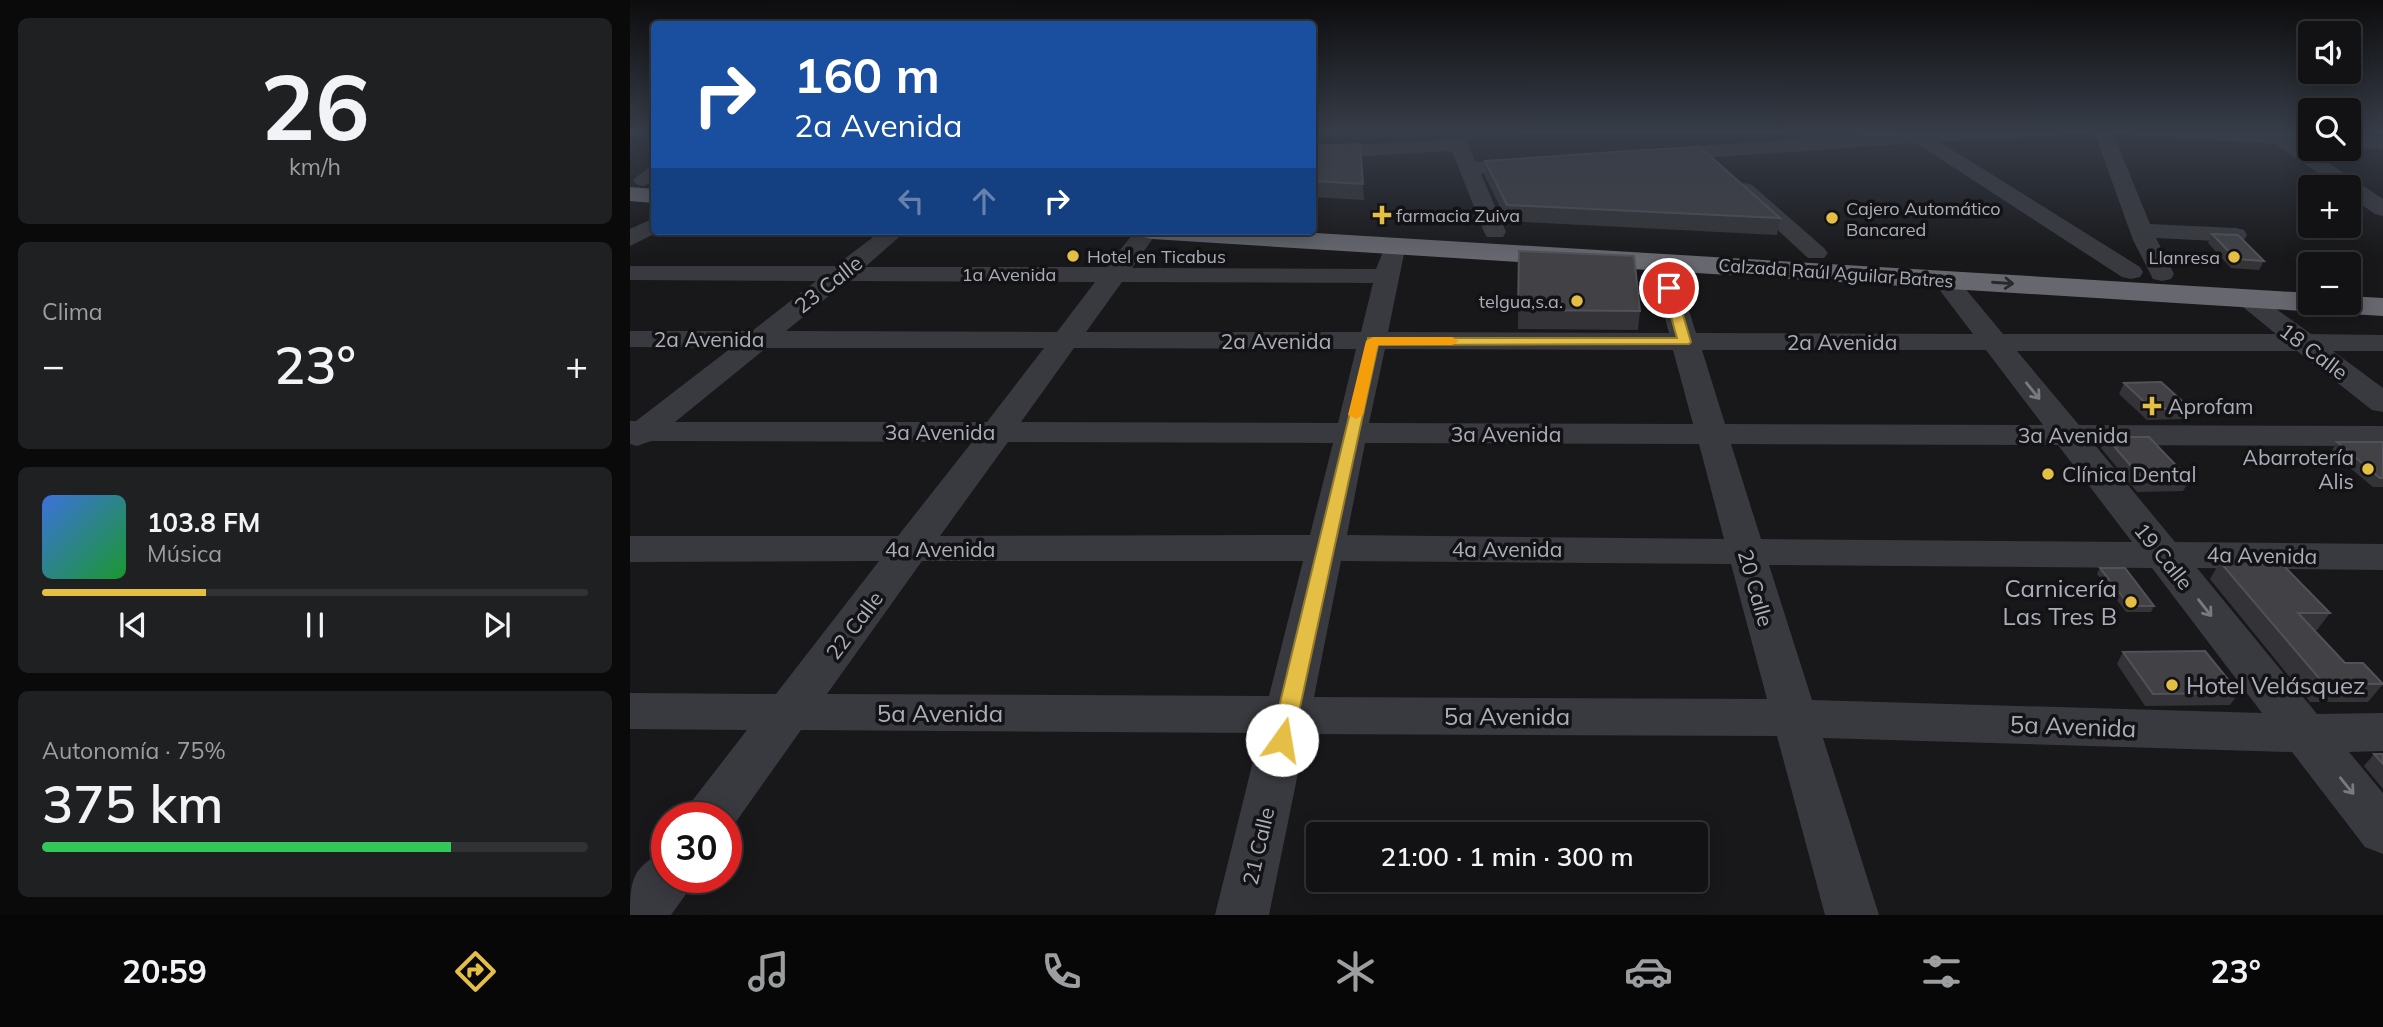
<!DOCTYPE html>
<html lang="es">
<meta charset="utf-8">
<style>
body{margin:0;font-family:Mulish,sans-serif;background:#1f2022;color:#f1f3f6;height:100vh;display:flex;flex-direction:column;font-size:26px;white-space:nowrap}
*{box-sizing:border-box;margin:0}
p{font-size:23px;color:#9c9ea0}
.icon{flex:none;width:38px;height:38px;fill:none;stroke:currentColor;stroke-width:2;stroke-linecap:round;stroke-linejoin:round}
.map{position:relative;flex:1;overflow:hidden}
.details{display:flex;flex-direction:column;gap:18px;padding:18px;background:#0a0a0b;width:630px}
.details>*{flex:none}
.banner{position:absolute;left:21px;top:21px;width:665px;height:214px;border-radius:7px;box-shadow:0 4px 18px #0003,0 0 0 2px #313234;background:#1a4fa0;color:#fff;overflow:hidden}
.buttons{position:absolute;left:1668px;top:21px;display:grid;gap:14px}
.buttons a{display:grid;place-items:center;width:63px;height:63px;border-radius:7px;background:#121214;box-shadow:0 4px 18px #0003,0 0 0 2px #313234;font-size:35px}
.speed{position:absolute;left:21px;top:802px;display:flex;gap:14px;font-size:35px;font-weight:700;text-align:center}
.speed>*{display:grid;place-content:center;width:91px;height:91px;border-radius:50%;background:#121214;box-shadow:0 4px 18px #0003,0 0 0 2px #313234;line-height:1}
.speed .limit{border:10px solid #d22;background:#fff;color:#111}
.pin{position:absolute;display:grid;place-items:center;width:60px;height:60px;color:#fff;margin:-30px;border:4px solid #fff;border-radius:50%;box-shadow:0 2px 7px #0007}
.me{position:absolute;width:77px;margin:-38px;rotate:13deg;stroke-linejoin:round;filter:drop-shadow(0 0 5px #0008)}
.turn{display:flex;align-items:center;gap:24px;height:147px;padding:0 28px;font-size:32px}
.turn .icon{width:91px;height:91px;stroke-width:2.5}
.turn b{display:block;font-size:49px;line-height:60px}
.lanes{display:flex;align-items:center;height:66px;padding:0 28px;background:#0003;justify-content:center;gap:35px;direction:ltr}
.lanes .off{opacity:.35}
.big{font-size:52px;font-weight:600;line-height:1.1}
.details .tile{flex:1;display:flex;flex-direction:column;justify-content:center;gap:10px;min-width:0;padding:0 24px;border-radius:10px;background:#1f2022}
.details .dial{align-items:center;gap:0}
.dial b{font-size:91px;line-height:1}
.song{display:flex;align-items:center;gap:21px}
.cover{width:84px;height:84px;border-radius:10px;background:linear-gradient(135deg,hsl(220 70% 55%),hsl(130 70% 35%))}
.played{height:7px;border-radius:4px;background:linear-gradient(90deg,#e5be45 30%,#313234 30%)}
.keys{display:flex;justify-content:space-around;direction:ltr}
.heat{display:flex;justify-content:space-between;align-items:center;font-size:38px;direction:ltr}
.charge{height:10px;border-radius:5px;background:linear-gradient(90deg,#34c759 75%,#313234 0)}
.trip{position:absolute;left:676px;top:822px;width:402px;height:70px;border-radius:7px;background:#121214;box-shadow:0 4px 18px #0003,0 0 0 2px #313234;font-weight:600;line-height:70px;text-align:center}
.tab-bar{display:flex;height:112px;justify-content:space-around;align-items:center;background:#070708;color:#9c9ea0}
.tab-bar .icon{width:49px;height:49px}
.tab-bar .current{color:#e5be45}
.tab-bar b{font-size:32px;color:#f1f3f6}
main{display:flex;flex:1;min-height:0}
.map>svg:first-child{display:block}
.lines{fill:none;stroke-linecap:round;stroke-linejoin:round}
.minor{fill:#393a3f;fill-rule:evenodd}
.highway{fill:#66676f;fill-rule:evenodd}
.wall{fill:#343438}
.building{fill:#414146;stroke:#515258;stroke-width:2}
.oneway{stroke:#28282c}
.oneway2{stroke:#787a82}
.route{fill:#e5be45;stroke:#957c2d;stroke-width:2}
.slow{fill:#f59e0b}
.poi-dot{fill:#e5be45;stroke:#131315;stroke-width:2.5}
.labels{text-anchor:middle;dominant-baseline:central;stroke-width:7;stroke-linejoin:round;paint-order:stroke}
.far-poi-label{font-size:18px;fill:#abaeb9;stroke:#131315;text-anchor:start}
.far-street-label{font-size:18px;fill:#abaeb9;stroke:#131315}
.street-label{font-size:21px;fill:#abaeb9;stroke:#131315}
.poi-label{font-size:21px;fill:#abaeb9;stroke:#131315;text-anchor:start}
.near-poi-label{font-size:24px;fill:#abaeb9;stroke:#131315;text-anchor:end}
.near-street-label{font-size:24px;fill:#abaeb9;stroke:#131315}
</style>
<main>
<section class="details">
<div class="tile dial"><b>26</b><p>km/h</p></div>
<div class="tile"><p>Clima</p>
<div class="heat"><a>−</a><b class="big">23°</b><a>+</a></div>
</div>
<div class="tile">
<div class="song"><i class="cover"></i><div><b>103.8 FM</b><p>Música</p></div></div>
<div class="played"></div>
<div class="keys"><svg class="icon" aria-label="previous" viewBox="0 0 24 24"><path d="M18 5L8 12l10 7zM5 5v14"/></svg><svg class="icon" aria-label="pause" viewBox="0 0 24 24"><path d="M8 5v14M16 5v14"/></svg><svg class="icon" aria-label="next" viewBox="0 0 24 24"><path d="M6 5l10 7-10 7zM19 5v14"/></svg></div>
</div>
<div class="tile"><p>Autonomía · 75%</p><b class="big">375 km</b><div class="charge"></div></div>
</section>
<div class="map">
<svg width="1753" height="915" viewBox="0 0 1753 915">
<rect width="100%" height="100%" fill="#18181a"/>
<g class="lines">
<!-- minor -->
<g class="minor">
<path d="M1278 131H1436L1427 136 1310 142 1510 267 1513 272 1510 277 1501 279 1492 277 1286 143 1029 161 1019 155 1029 149Z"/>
<path d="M1464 131H1482L1520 224 1606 228 1614 230 1617 235 1614 240 1606 242 1526 238 1544 274 1541 279 1532 281 1523 279 1503 240Z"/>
<path d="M1499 131H1648L1680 134V146L1672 145 1753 199V216L1745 214 1718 195V187H1708L1646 144 1508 136Z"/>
<path d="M1718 136 1753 137V149L1718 148Z"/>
<path d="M829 139 836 141 846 162 899 158 909 164 899 170 851 174 876 232 873 237H857L854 232 822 151 682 159V147Z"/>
<path d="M24 167V182L13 186 6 184 3 180 17 169Z"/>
<path d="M1115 183 1122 185 1194 248 1198 253 1194 258H1178L1108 193 1105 189 1108 185Z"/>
<path d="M24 218V231H30L0 246V229Z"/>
<path d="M251 231H276L235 267H477L505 231H528L502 268 746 269 754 249H770L774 254 758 332 1039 333 1020 262 1023 257 1032 255 1041 257 1044 262 1066 333 1343 334 1302 280 1306 275 1315 272 1324 275 1373 334H1646L1602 298 1606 293 1615 290 1624 293 1681 334 1753 335V351H1703L1753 388V412L1742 410 1667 351H1387L1449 425 1753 426V446L1465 445 1545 542 1753 544V570L1567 568 1687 714 1753 713V751L1719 752 1753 793V854L1735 847 1662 752 1193 738 1249 915H1195L1147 736 676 734 639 915H585L630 733 171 730 98 833 96 817H55L62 801 117 730 0 729V693L146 694 249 561 0 562V536H268L342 442 21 441 7 446 0 444V421H6L101 348 0 347V331H122L186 281 0 280V266H205ZM217 281 465 282 427 332 156 331ZM492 282 743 283 731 332H456ZM136 348H414L357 422H45ZM444 348 726 349 708 423 391 422ZM755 349 1043 350 1063 424 739 423ZM1072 350H1356L1413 425 1095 424ZM378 442 703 443 680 535 310 536ZM735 443 1069 444 1094 539 717 535ZM1101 444 1428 445 1502 542 1131 539ZM292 561H673L639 696 197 694ZM711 561 1101 564 1137 699 684 697ZM1139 565 1522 568 1632 713 1182 700Z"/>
<path d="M37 851V877H63L56 894 41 915H0C0 881 2 865 37 851Z"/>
</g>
<!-- highway -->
<g class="highway">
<path d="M0 187 24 189V203L0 201Z"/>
<path d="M509 231H653L1680 293V303H1718V296L1753 298V316L522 239 513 237Z"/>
</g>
</g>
<!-- wall -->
<g class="wall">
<path d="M730 144 734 200 682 197V146Z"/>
<path d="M855 161 1150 218 1147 235 877 221 855 176Z"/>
<path d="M1582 234 1634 261 1629 270 1601 268 1578 243Z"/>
<path d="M889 251 1010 311 1008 330 888 329Z"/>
<path d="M1494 383 1560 408 1555 419 1517 420 1489 394Z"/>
<path d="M1476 437 1560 480 1553 491 1507 492 1471 448Z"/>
<path d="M1707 442H1753V487H1743L1701 452Z"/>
<path d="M1590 562 1700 613 1687 630H1684L1715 663 1753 684 1738 702H1680L1580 579Z"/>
<path d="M1470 568 1524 606 1521 612H1496L1467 574Z"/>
<path d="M1493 652 1609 693 1600 705 1515 706 1487 664Z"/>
<path d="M1744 754H1753V789L1734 766Z"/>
</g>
<!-- building -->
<g class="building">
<path d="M730 144 733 184 682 181V146Z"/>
<path d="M1070 147 1150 218 877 205 855 161 1015 150Z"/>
<path d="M1582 234 1608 235 1634 261 1606 259Z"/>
<path d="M889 251 1004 256 1010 311 888 310Z"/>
<path d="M1531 382 1560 408 1522 409 1494 383Z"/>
<path d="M1476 437H1519L1560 480H1513Z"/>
<path d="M1707 442H1753V478H1750Z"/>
<path d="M1649 561 1700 613H1668L1715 663H1733L1753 684H1694L1590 562Z"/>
<path d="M1470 568H1495L1524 606H1500Z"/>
<path d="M1575 651 1609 693 1523 694 1493 652Z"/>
<path d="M1744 754H1753V764Z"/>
</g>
<!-- one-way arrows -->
<defs><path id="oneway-shaft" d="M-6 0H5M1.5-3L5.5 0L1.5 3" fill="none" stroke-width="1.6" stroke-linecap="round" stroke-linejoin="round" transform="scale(1.75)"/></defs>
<use class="oneway" href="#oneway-shaft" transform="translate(1373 283) rotate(4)"/>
<g class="oneway2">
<use href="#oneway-shaft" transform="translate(1403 391) rotate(51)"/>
<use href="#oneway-shaft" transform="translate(1575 608) rotate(52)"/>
<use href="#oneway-shaft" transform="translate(1717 786) rotate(51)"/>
</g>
<!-- sky -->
<linearGradient id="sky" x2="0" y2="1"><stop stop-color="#0d0d0e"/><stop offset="0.51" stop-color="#373d49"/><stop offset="1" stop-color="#373d49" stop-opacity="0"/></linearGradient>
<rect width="1753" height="259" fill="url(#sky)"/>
<!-- route -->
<path class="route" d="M1039 285 1045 288 1061 342 1059 344 748 345 663 740 660 747 652 749 644 747 641 740 738 338H1047L1033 288Z"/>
<!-- slow -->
<path class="slow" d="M743 337H822L829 341 822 345H748L733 415 726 419 718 415 736 341Z"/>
<!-- markers -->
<g class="poi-dot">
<path d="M748.5 204.5h7v7h7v7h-7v7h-7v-7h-7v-7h7z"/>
<circle cx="1202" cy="218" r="7"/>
<circle cx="443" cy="256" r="7"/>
<circle cx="1604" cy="257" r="7"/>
<circle cx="947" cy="301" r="7"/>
<path d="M1518.5 395.5h7v7h7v7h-7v7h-7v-7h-7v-7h7z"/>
<circle cx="1738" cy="469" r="7"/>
<circle cx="1418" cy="474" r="7"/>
<circle cx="1501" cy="602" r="7"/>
<circle cx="1542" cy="685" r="7"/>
</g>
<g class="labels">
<!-- far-poi labels -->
<g class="far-poi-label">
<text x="1216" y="208">Cajero Automático<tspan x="1216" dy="21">Bancared</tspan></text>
<text x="766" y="215">farmacia Zuiva</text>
<text x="457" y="256">Hotel en Ticabus</text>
<text x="1590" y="257" text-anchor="end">Llanresa</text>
<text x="933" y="301" text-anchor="end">telgua,s.a.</text>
</g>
<!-- far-street labels -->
<g class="far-street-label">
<text transform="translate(1206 273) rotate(4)">Calzada Raúl Aguilar Batres</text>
<text x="379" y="274">1a Avenida</text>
</g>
<!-- street labels -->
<g class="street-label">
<text transform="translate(198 284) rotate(-38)">23 Calle</text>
<text x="79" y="339">2a Avenida</text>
<text x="646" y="341">2a Avenida</text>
<text x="1212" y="342">2a Avenida</text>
<text transform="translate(1684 351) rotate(37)">18 Calle</text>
<text x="310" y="432">3a Avenida</text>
<text x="876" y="434">3a Avenida</text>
<text x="1443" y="435">3a Avenida</text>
<text x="310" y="549">4a Avenida</text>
<text x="877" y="549">4a Avenida</text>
<text transform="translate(1632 555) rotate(1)">4a Avenida</text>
<text transform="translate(1534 556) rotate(51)">19 Calle</text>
<text transform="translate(1126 588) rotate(74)">20 Calle</text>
<text transform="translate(224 625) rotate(-53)">22 Calle</text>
<text transform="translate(628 846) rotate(-77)">21 Calle</text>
</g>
<!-- poi labels -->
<g class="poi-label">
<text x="1538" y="406">Aprofam</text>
<text x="1724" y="457" text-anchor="end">Abarrotería<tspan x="1724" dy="24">Alis</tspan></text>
<text x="1432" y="474">Clínica Dental</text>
</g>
<!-- near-poi labels -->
<g class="near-poi-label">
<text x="1487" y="588">Carnicería<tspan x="1487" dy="28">Las Tres B</tspan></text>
<text x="1556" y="685" text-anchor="start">Hotel Velásquez</text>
</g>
<!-- near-street labels -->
<g class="near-street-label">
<text x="310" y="713">5a Avenida</text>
<text x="877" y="716">5a Avenida</text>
<text transform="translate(1443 726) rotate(2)">5a Avenida</text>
</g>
</g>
</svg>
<div class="buttons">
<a><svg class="icon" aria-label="sound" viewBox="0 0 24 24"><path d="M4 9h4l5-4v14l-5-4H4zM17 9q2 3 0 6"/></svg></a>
<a><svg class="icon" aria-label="search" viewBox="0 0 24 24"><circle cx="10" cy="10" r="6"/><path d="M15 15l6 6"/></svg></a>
<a>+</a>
<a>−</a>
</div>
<div class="speed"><div class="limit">30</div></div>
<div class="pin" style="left:1039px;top:288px;background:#d93025"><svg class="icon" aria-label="arrive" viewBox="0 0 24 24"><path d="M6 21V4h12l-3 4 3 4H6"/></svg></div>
<svg class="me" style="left:652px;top:740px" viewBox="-20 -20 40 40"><circle r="19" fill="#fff"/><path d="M0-13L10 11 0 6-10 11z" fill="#e5be45"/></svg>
<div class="trip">21:00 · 1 min · 300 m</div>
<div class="banner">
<div class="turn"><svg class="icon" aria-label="right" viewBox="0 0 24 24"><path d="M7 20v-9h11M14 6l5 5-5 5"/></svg><div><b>160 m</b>2a Avenida</div></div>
<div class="lanes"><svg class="icon off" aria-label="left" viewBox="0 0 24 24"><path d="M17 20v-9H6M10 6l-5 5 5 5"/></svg><svg class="icon off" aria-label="ahead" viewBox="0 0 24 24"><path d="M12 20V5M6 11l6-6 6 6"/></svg><svg class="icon" aria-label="right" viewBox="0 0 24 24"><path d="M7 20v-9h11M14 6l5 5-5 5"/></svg></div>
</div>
</div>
</main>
<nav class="tab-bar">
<b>20:59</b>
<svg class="icon current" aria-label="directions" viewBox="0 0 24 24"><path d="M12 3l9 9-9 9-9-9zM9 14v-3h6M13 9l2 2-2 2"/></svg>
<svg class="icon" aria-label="music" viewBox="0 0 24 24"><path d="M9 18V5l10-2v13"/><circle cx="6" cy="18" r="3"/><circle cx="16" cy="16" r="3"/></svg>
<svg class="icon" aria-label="phone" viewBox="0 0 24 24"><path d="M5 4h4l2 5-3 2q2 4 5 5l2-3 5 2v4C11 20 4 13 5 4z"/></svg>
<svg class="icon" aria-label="climate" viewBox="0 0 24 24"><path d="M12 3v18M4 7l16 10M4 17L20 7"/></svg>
<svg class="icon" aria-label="car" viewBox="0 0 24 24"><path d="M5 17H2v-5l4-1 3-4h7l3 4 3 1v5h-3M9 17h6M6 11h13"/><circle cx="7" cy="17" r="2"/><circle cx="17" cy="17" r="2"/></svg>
<svg class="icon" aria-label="filters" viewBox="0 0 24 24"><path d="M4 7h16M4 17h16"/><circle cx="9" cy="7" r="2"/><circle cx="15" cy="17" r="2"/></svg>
<b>23°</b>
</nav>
